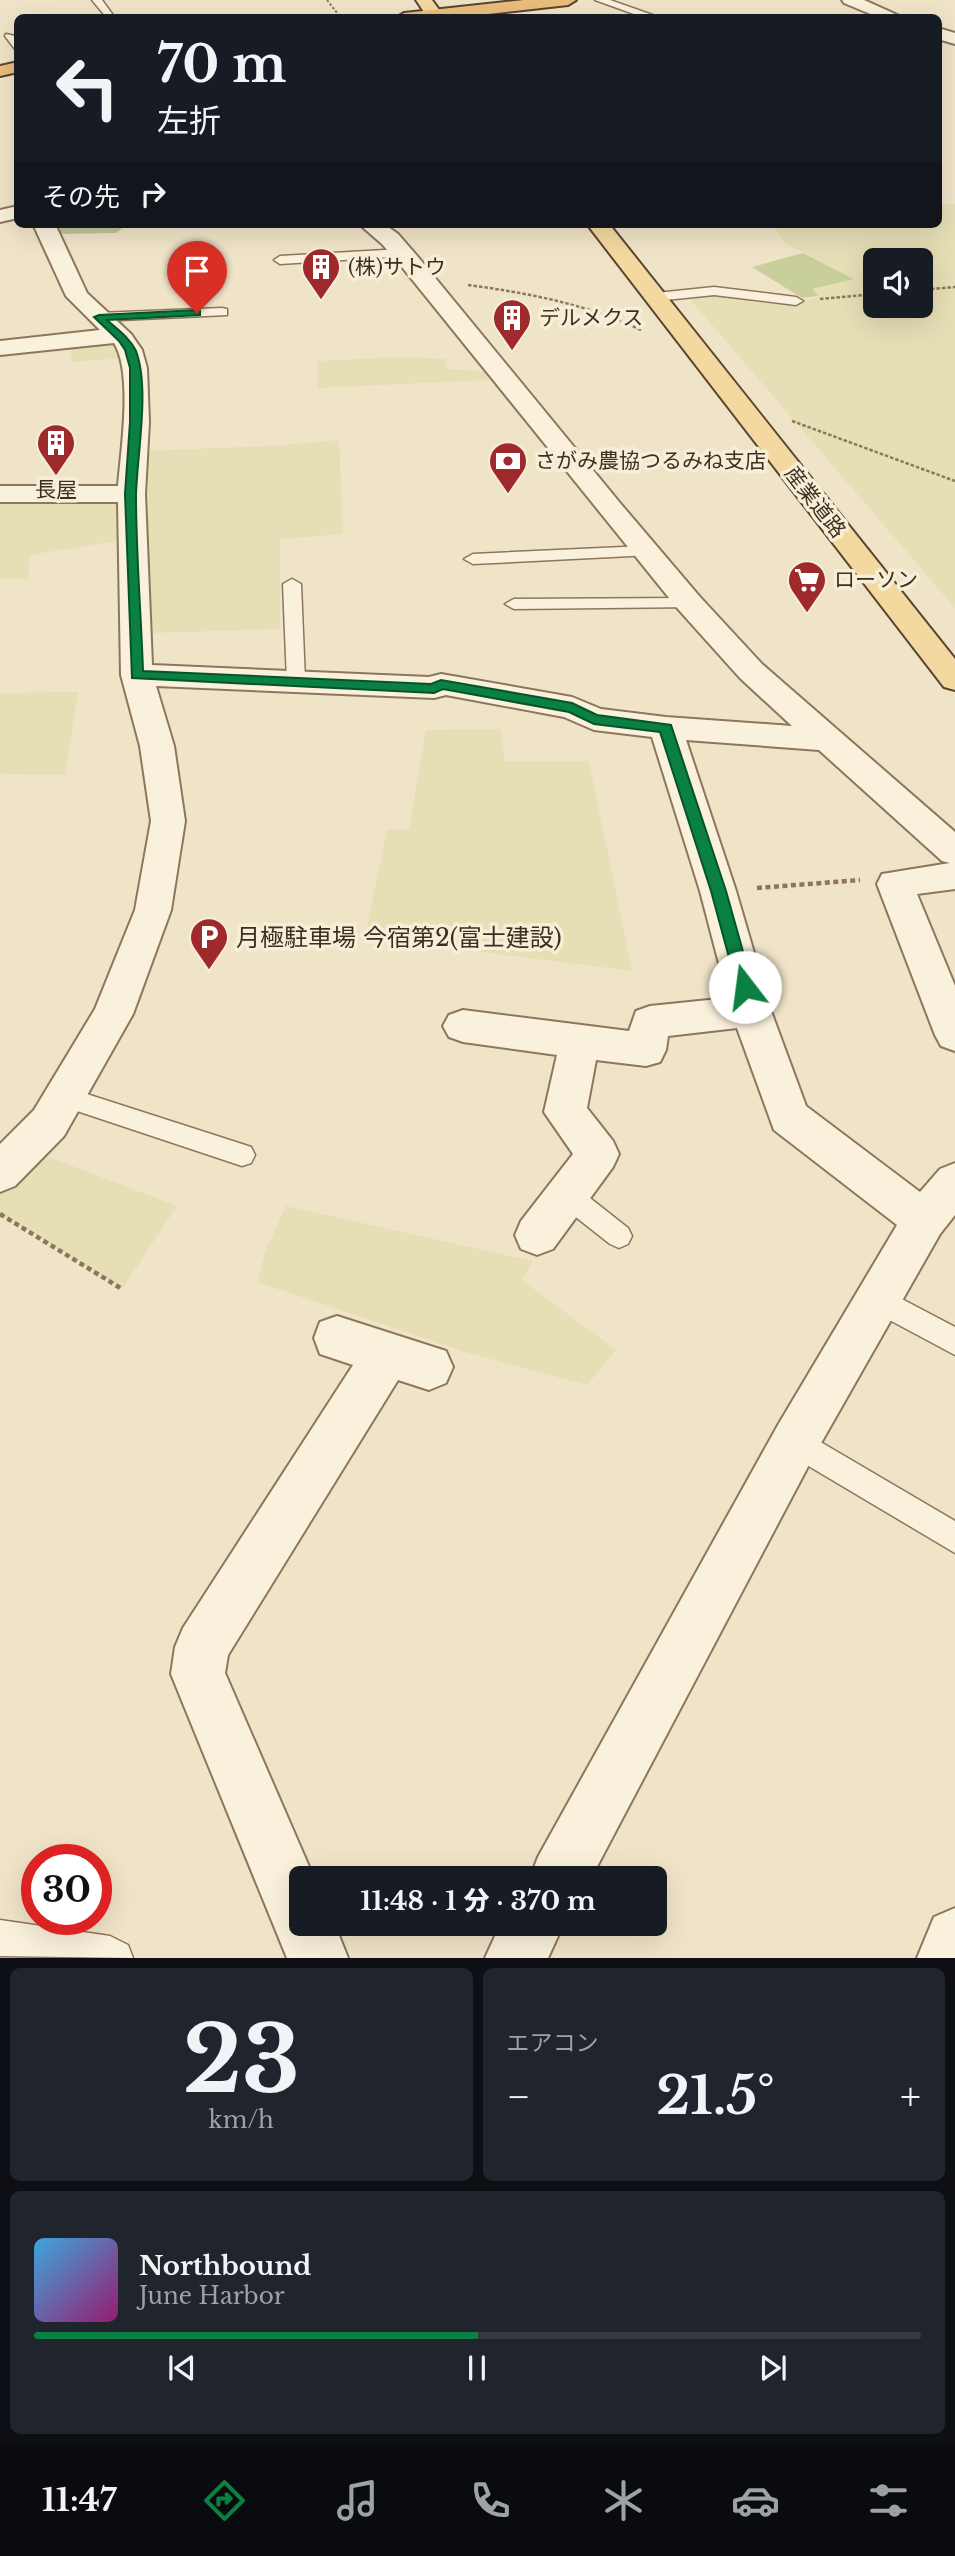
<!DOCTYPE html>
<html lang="ja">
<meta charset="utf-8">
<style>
body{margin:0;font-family:"Libre Baskerville","Noto Sans JP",serif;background:#20242c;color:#f1f3f6;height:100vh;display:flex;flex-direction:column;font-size:26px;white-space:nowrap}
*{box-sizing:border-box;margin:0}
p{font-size:23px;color:#9ea1a6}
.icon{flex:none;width:38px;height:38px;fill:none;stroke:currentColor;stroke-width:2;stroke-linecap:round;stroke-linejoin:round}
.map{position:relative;height:1958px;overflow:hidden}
.panel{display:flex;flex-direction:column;gap:10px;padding:10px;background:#0d0f14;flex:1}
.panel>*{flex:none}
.banner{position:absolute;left:14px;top:14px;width:928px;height:214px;border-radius:10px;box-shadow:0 7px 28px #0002;background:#171b24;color:#f1f3f6;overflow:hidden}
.buttons{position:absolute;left:863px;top:248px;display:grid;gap:14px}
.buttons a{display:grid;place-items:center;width:70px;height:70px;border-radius:10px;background:#171b24;box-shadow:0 7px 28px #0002;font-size:35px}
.speed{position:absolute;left:21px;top:1844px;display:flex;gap:14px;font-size:35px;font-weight:700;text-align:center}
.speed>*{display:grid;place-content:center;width:91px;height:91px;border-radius:50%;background:#171b24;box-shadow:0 7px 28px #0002;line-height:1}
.speed .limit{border:10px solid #d22;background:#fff;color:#111}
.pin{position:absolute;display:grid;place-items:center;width:60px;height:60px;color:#fff;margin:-72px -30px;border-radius:50% 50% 50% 0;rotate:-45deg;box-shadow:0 0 7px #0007}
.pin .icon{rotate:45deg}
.me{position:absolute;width:77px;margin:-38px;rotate:345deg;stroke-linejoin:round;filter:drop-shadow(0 0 5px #0008)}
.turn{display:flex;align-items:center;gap:24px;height:147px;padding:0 28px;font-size:32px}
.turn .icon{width:91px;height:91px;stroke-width:2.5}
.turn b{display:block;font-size:49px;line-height:60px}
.then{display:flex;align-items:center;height:66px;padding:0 28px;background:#0003;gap:14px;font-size:26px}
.big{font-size:52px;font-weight:800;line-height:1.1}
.panel .card{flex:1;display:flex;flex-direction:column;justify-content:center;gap:10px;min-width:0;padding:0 24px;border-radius:10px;background:#20242c}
.panel .dial{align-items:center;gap:0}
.dial b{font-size:91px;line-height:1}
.song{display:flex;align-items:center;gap:21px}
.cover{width:84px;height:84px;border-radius:10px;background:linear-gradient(135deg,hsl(200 70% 55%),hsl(320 70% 35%))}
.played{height:7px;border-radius:4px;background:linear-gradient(90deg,#0b8043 50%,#363941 50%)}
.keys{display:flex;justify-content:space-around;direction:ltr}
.heat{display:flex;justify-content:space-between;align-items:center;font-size:38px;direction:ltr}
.panel .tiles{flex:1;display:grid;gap:10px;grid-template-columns:1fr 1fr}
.card:last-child{grid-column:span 2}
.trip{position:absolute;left:289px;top:1866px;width:378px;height:70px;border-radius:10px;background:#171b24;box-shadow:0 7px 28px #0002;font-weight:800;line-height:70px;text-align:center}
.tab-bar{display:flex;height:112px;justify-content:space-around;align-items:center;background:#090b0e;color:#9ea1a6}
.tab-bar .icon{width:49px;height:49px}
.tab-bar .on{color:#0b8043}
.tab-bar b{font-size:32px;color:#f1f3f6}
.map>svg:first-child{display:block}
.farmland{fill:#e6deb5;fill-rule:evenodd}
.green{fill:#c9cf9b}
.cemetery{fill:#bfc49a}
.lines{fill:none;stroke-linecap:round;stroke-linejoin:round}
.service-casing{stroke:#8d765c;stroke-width:3}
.minor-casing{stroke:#8d765c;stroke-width:4}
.tertiary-casing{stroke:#8d765c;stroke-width:4}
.primary-casing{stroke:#5b4430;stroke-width:4}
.trunk-casing{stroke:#5b4430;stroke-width:4}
.path-far2{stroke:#8d765c;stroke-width:2;stroke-dasharray:2.5 2;stroke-linecap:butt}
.path-far1{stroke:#8d765c;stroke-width:2.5;stroke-dasharray:3.5 2;stroke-linecap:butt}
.path{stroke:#8d765c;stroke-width:4.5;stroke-dasharray:5 3.5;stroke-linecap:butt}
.service{fill:#faf1dc;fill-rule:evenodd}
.minor{fill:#faf1dc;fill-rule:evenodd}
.tertiary{fill:#faf1dc;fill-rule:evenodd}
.primary{fill:#f3d9a0;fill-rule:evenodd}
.trunk{fill:#eabe7c;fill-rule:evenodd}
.route{fill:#0b8043;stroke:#07532c;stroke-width:2}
.labels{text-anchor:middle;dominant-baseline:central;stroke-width:7;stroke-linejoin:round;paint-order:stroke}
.far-poi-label{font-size:21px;fill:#3d2e20;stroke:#f7eed8;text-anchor:start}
.far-street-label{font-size:21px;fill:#3d2e20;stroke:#f7eed8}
.poi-label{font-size:24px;fill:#3d2e20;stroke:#f7eed8;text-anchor:start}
</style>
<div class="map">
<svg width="955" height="1958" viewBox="0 0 955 1958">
<rect width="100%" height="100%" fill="#f0e4c8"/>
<!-- farmland -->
<g class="farmland">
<path d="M955 204V608L688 297 713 294 795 304 818 297 811 290 853 278 785 243 775 227 777 224H938V205ZM875 261H920V306H875Z"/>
<path d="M108 341 117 344 124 358 72 362 70 344Z"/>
<path d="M399 357 446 359V369L483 371 489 380 317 388 318 361Z"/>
<path d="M339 440 343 534 280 539V629L151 633 141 451 271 446Z"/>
<path d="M0 501H126L128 539 30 555 28 579H0Z"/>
<path d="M78 692 65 775 0 774V693Z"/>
<path d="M501 729 505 761H589L632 971 365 937 387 830 409 829 426 730Z"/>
<path d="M25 1148 177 1206 122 1289 0 1214V1173Z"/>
<path d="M286 1206 533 1261 522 1280 616 1350 587 1385 465 1352 257 1282 265 1252Z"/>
</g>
<!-- green -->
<path class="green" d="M803 253 854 279 812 289 818 296 802 298 752 267Z"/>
<!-- cemetery -->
<path class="cemetery" d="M53 224H128L116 233 55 234Z"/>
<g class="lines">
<defs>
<g id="service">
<path d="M92 0H102L115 18H107Z"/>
<path d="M595 0H610L661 18H645Z"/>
<path d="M6 34 15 36 18 53 5 36Z"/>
<path d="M402 249 408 253 407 256 280 264 274 260 280 256Z"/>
<path d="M714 287 796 297 803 301 796 305 714 295 656 301 649 297 656 293Z"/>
<path d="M222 308 227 309V315L99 321 92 317 99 313Z"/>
<path d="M645 546 653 551 651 555 473 564 464 559 473 554Z"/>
<path d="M292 579 301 584 305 681 303 685H289L287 681 283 584Z"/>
<path d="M689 598 695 599 698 603 695 607 514 609 505 604 514 599Z"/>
<path d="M65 1087 242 1144 251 1147 255 1155 251 1163 242 1166 56 1104 53 1097 56 1090Z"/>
<path d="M567 1184 576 1187 628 1228 632 1236 628 1244 619 1248 610 1244 558 1203 554 1195 558 1187Z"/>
<path d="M879 1287 955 1327V1355L869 1309 865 1300 869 1291Z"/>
<path d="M795 1427 955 1521V1553L785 1452 780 1442 785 1432Z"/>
<path d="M0 1920 110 1936 128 1945 133 1958 0 1956Z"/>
</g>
<g id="minor">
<path d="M842 0H864L904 18H880L844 3Z"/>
<path d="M938 28 955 33V44L938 39Z"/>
<path d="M18 206V218L0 222V210Z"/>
<path d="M33 224H55L87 293 131 334 142 350 147 368 149 422 145 494 152 665 429 677 441 674 572 697 601 709 666 717 792 726 740 678 678 609 402 267 382 244 359 224H384L398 234 418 257 620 503 700 597 762 664 955 832V889L917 894 955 986V1051L941 1046 935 1035 877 884 882 874 950 863 942 861 819 750 686 740 736 891 771 1011 806 1106 920 1192 940 1169 955 1163V1215L940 1234 812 1459 591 1878H530L538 1857 778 1425 897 1225 774 1130 737 1028 668 1036 666 1050 660 1062 646 1066 596 1060 587 1108 613 1141 619 1154 613 1167 553 1249 537 1255 521 1249 515 1235 521 1221 573 1154 544 1112 557 1055 463 1042 449 1037 443 1026 449 1015 463 1010 629 1031 636 1011 650 1006 728 998 700 891 652 737 594 730 564 717 446 695 434 698 156 686 174 746 185 821 171 910 133 1014 64 1136 15 1186 0 1192V1144L34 1110 95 1009 135 910 151 821 140 746 121 675 118 502H0V486H118C121 450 133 373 114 343L0 355V341L100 330 66 296Z"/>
<path d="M337 1316 446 1351 453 1367 446 1383 429 1390 398 1380 228 1655 225 1673 314 1878H301V1923H334L348 1958H287L171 1674 175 1647 183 1628 353 1365 320 1354 314 1338 320 1322Z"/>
<path d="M501 1923H564L548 1958H485Z"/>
</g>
<path id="tertiary" d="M955 1908V1958H917L934 1917Z"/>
<g id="primary">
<path d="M416 0H432L445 18H428Z"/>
<path d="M587 224H609L955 659V690L944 687Z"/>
</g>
<g id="trunk">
<path d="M524 0H576L568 5 453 18H396L404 13Z"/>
<path d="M18 62V72L0 76V66Z"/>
</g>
</defs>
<!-- service casing -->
<use href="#service" class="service-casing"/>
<!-- minor casing -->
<use href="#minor" class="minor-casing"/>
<!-- tertiary casing -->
<use href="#tertiary" class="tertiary-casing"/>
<!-- primary casing -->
<use href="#primary" class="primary-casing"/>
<!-- trunk casing -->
<use href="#trunk" class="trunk-casing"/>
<!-- path-far2 -->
<path class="path-far2" d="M327 0 341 18"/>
<!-- path-far1 -->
<g class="path-far1">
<path d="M468 285C528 293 586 304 641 330"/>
<path d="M920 290 955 287"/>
<path d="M820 299 875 294"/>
<path d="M792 421 955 481"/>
</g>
<!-- path -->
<g class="path">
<path d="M757 888 860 880"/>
<path d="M0 1214 122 1289"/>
</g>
<!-- service -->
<use href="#service" class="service"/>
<!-- minor -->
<use href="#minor" class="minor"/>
<!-- tertiary -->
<use href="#tertiary" class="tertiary"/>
<!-- primary -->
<use href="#primary" class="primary"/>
<!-- trunk -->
<use href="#trunk" class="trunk"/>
</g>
<!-- route -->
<path class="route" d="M197 310 200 311V315L107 320C117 329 130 338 136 351 150 388 137 455 136 495 136 554 141 613 143 671L431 684 441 680 572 703 597 715 671 725 726 891 753 987 750 991 745 993 737 987 711 891 660 732 594 724 569 712 443 689 434 693 132 678 125 494 130 422V368L125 350 119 341 94 317 99 315Z"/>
<!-- icons -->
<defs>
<symbol id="building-pin" viewBox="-11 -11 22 30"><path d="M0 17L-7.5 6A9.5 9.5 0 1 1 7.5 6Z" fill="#9e2a2b" stroke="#f7eed8"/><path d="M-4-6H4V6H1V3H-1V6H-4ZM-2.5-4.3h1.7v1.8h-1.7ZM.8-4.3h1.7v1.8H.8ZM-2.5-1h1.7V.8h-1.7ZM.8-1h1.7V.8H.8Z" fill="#fff"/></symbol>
<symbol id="bank-pin" viewBox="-11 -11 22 30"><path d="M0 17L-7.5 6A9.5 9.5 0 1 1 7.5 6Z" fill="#9e2a2b" stroke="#f7eed8"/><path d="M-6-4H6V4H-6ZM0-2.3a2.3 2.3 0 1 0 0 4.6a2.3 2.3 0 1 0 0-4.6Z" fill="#fff"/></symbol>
<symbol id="supermarket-pin" viewBox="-11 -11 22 30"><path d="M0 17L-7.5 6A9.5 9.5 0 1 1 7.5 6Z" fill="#9e2a2b" stroke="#f7eed8"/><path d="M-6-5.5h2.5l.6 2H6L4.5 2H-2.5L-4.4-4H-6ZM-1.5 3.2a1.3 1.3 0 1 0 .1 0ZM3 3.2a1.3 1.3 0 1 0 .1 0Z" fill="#fff"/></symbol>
<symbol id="parking-pin" viewBox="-11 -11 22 30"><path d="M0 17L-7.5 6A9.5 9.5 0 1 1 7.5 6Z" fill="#9e2a2b" stroke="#f7eed8"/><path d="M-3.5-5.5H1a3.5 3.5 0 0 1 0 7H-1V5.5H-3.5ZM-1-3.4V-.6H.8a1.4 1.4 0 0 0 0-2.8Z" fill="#fff"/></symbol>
</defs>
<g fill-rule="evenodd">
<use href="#building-pin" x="299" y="245" width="44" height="60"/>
<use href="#building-pin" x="490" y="296" width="44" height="60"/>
<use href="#building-pin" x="34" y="421" width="44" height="60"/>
<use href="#bank-pin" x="486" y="439" width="44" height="60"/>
<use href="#supermarket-pin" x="785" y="558" width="44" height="60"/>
<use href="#parking-pin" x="187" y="915" width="44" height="60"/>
</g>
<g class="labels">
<!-- far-poi labels -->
<g class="far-poi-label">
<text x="348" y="267">(株)サトウ</text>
<text x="539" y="318">デルメクス</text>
<text x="535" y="461">さがみ農協つるみね支店</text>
<text x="56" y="490" text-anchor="middle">長屋</text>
<text x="834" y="580">ローソン</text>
</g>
<!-- far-street labels -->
<g class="far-street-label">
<text transform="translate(815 502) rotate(52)">産業道路</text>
</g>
<!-- poi labels -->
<g class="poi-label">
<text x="236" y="937">月極駐車場 今宿第2(富士建設)</text>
</g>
</g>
</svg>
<div class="buttons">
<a><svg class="icon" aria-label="sound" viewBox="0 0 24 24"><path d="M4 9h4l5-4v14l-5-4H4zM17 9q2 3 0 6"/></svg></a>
</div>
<div class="speed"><div class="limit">30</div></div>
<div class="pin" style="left:197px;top:313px;background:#d93025"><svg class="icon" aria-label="arrive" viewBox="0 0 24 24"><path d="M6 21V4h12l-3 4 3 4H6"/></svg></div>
<svg class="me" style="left:745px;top:987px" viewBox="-20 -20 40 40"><circle r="19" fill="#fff"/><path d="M0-13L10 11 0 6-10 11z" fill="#0b8043"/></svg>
<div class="trip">11:48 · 1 分 · 370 m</div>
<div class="banner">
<div class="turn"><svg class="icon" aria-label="left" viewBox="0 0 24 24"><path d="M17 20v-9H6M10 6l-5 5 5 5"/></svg><div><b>70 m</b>左折</div></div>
<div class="then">その先<svg class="icon" aria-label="right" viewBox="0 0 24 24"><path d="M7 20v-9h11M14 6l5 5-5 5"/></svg></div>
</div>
</div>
<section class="panel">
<div class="tiles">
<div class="card dial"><b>23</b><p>km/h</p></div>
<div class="card"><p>エアコン</p>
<div class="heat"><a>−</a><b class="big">21.5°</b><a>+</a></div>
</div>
<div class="card">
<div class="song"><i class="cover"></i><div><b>Northbound</b><p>June Harbor</p></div></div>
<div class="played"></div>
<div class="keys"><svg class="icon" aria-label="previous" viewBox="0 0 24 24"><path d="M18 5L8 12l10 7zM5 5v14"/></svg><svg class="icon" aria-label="pause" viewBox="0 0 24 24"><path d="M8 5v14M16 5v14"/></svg><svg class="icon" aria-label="next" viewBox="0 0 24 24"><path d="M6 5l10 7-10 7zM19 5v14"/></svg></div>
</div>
</div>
</section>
<nav class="tab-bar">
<b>11:47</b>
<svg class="icon on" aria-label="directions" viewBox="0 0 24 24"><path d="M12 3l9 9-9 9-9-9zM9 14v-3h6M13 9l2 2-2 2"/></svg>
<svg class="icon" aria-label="music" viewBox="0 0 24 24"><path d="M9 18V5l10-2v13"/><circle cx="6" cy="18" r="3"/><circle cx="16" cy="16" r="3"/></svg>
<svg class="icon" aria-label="phone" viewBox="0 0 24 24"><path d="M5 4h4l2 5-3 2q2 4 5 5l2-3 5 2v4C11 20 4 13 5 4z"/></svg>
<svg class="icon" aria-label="climate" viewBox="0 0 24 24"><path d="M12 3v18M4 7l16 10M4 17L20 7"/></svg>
<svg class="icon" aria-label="car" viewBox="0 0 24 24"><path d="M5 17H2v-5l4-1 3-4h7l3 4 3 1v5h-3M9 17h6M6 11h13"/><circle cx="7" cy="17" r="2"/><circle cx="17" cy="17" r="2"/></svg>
<svg class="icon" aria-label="filters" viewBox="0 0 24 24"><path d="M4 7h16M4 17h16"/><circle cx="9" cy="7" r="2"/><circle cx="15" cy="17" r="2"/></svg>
</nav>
